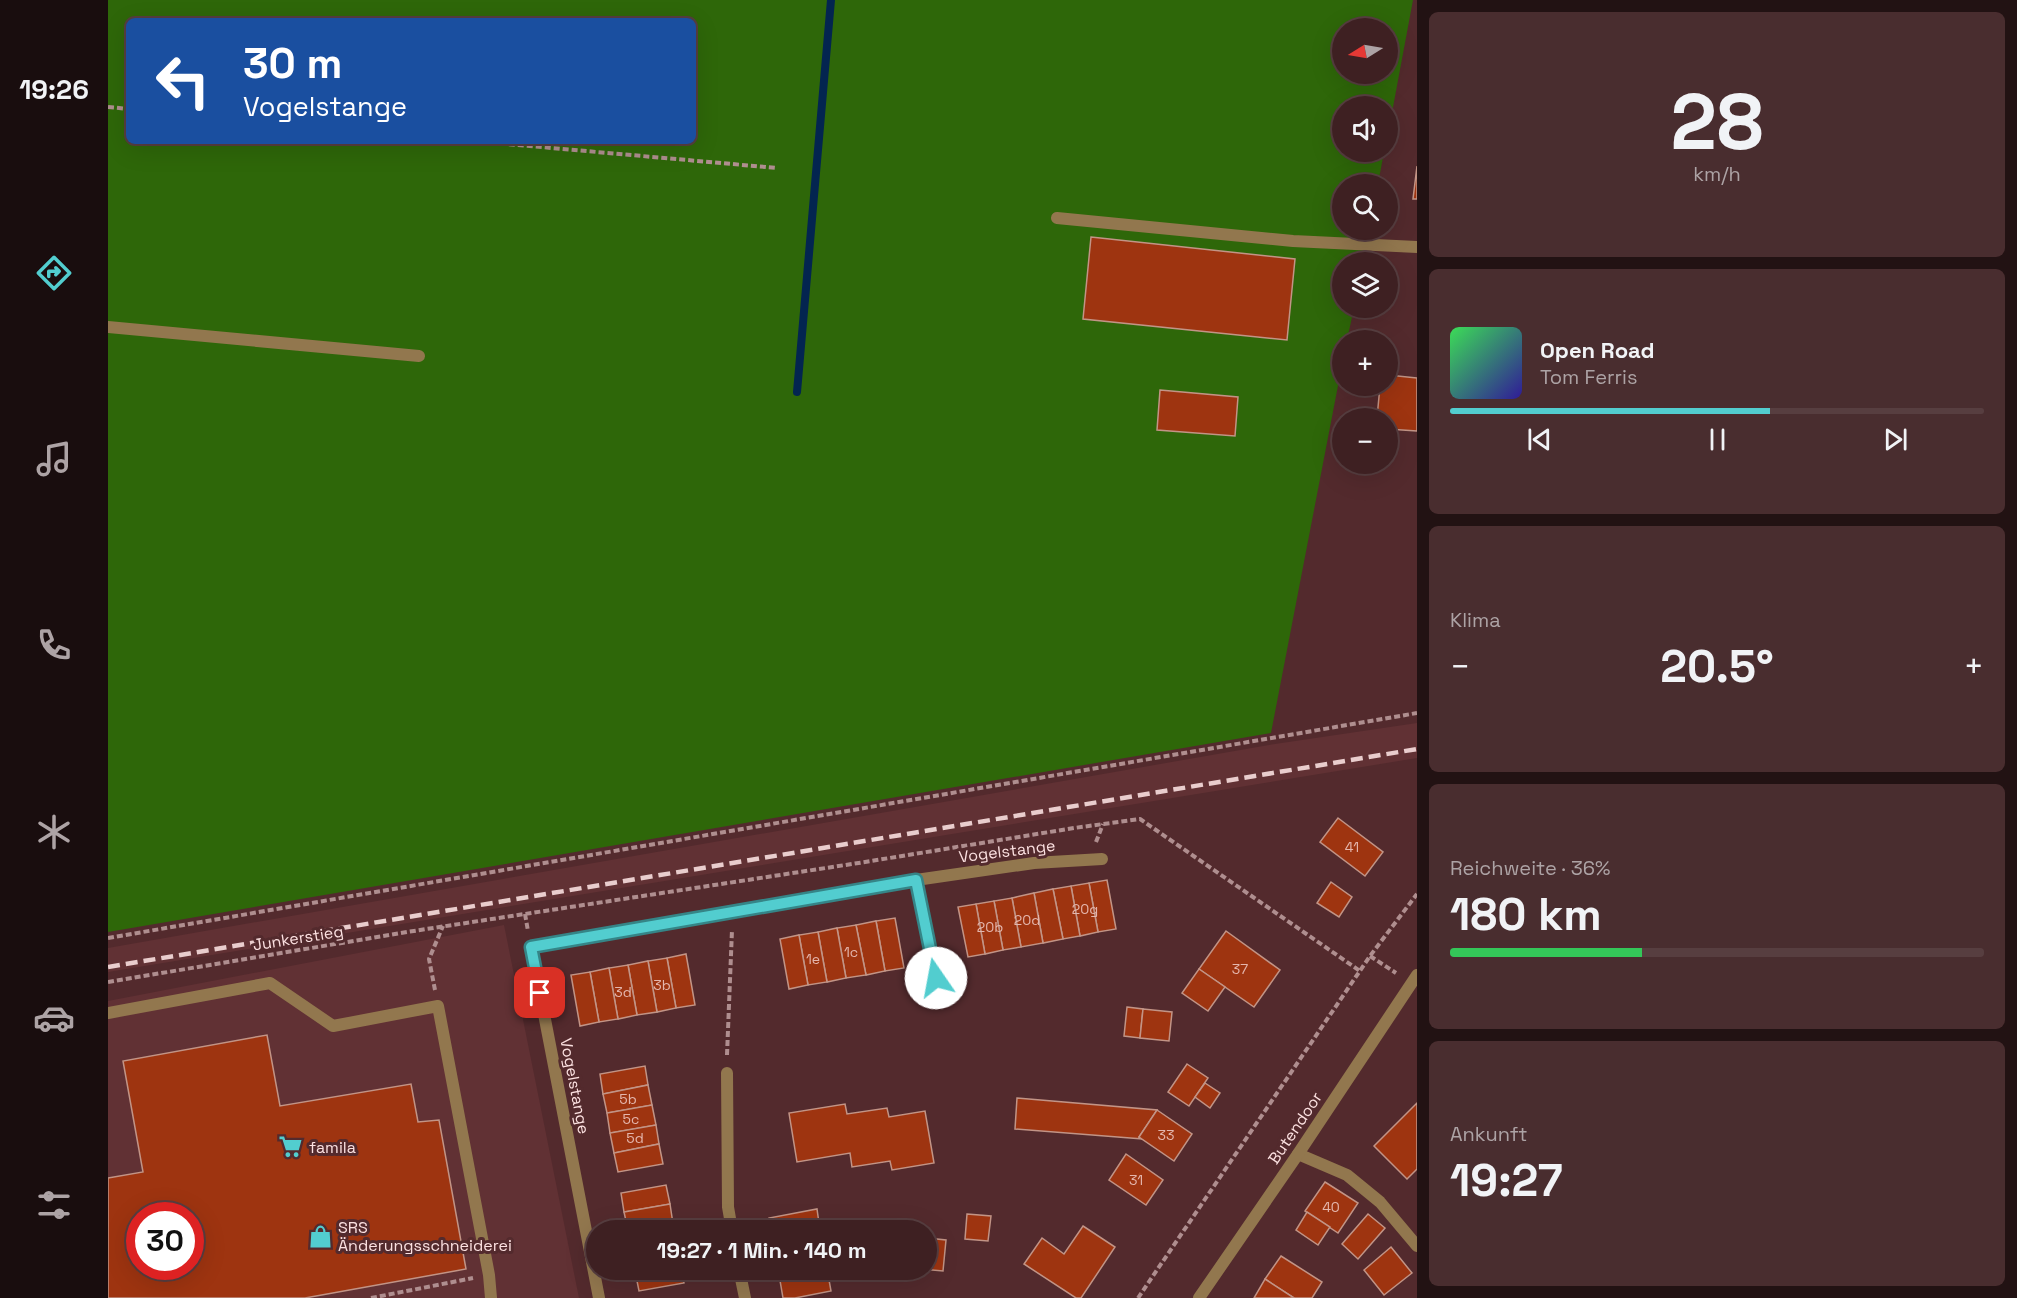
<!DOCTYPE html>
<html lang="de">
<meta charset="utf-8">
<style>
body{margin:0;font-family:"Space Grotesk",sans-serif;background:#492d2f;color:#f1f3f6;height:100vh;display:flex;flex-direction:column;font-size:22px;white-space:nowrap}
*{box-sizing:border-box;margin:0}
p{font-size:20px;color:#ada3a5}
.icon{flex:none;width:33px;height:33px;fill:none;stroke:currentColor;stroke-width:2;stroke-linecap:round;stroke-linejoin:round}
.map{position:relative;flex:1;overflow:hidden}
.side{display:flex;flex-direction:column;gap:12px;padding:12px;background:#221213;width:600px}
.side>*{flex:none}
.top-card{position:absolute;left:18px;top:18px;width:570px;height:126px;border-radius:9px;box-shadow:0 6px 24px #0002,0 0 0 2px #573e40;background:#1a4fa0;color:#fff;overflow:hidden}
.needle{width:39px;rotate:259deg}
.controls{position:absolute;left:1224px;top:18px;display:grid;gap:12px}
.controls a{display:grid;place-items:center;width:66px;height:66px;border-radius:50%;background:#3e2022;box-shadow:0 6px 24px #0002,0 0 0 2px #573e40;font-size:30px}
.speed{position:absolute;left:18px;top:1202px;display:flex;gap:12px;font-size:30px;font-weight:700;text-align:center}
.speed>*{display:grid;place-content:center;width:78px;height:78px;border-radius:50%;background:#3e2022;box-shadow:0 6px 24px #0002,0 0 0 2px #573e40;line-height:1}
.speed .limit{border:9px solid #d22;background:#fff;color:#111}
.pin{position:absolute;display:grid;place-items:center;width:51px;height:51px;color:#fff;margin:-26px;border-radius:12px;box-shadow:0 3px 9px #0006}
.me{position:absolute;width:66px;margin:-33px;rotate:348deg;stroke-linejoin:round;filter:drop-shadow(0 0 4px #0008)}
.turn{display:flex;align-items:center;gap:21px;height:126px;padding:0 18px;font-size:27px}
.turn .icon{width:78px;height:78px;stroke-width:2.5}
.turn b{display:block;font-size:42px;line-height:51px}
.big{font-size:45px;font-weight:700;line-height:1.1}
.side .card{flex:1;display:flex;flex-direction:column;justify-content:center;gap:9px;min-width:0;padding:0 21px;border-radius:9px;background:#492d2f}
.side .dial{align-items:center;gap:0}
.dial b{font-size:78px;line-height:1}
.song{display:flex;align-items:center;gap:18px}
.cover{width:72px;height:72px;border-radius:9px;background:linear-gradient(135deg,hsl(130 70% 55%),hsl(250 70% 35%))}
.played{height:6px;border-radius:3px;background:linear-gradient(90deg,#52cdcf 60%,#573e40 60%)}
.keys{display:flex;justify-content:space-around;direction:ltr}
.heat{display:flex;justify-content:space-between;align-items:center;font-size:33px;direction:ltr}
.charge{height:9px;border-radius:4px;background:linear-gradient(90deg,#34c759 36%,#573e40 0)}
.trip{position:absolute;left:478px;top:1220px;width:351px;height:60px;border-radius:30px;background:#3e2022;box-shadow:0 6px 24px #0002,0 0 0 2px #573e40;font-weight:700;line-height:60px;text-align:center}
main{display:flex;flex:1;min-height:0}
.tab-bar{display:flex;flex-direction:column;width:108px;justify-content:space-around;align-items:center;background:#190d0e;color:#ada3a5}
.tab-bar .icon{width:42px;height:42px}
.tab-bar .active{color:#52cdcf}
.tab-bar b{font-size:27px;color:#f1f3f6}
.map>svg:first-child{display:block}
.built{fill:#613134;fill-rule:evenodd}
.green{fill:#2e6709;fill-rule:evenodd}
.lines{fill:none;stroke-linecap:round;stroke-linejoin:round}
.stream{stroke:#032550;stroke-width:8}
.building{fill:#9e3410;stroke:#c29486;stroke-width:1.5;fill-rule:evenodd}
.path{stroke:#af8e8f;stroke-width:4;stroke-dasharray:6 3;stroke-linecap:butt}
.lane{stroke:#92774e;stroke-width:12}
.street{stroke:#92774e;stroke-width:12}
.rail{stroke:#e9cdcd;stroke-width:4.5;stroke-dasharray:12 6;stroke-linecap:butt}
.route-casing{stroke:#358587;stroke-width:15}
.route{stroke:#52cdcf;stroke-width:10}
.labels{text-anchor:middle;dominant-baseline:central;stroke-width:6;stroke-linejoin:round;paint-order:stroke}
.number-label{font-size:14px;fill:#e4b6ad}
.street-label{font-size:16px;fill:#fce1e1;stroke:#532a2d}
.poi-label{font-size:16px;fill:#fce1e1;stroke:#532a2d;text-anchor:start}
</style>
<main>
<nav class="tab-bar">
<b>19:26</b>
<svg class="icon active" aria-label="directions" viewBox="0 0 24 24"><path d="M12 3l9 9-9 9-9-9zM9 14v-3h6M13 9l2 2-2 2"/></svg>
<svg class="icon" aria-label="music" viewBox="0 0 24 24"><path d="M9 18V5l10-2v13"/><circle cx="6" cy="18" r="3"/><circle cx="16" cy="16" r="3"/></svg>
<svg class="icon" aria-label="phone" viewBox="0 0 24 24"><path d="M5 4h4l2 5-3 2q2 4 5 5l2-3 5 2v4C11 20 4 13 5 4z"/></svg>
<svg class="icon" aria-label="climate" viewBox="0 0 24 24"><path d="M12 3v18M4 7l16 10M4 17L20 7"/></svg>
<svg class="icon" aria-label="car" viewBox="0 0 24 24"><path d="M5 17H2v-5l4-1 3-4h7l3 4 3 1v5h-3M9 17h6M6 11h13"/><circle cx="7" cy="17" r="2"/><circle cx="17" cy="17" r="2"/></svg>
<svg class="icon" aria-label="filters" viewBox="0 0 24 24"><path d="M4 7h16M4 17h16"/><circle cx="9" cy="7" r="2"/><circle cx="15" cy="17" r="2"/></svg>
</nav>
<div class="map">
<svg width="1309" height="1298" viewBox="0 0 1309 1298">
<rect width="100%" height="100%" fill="#532a2d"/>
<!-- built -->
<g class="built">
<path d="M1309 723V758L0 972V948L1161 745Z"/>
<path d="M396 925 471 1298H0V1001ZM32 1215H82V1266H32Z"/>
</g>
<!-- green -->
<path class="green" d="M0 0H1305L1280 134V106H1234V152H1276L1270 184H1234V230H1261L1254 262H1234V308H1246L1239 340H1234V365L1163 733 0 932ZM21 21H585V141H21ZM1234 28H1280V74H1234Z"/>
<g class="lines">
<!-- stream -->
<path class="stream" d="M689 392 723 0"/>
</g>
<!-- building -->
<g class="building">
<path d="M1309 166V199H1305Z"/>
<path d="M983 237 1187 259 1179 340 975 319Z"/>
<path d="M1280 375 1309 378V431L1280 429V418H1269L1272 386H1280Z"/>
<path d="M1052 390 1130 397 1127 436 1049 430Z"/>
<path d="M1230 818 1275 852 1257 876 1212 842Z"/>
<path d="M999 880 1008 929 990 932 981 883Z"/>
<path d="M1223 882 1244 897 1231 917 1209 903Z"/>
<path d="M981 883 990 932 972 936 963 886Z"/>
<path d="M963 886 972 936 955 939 945 889Z"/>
<path d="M945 889 955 939 935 943 926 893Z"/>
<path d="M926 893 935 943 913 947 904 898Z"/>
<path d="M904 898 913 947 895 950 886 901Z"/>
<path d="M886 901 895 950 877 954 868 904Z"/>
<path d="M868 904 877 954 860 957 850 907Z"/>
<path d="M787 918 796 968 777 971 768 921Z"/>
<path d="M768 921 777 971 758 975 748 925Z"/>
<path d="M748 925 758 975 738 978 729 928Z"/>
<path d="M729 928 738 978 719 982 710 932Z"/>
<path d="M1118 931 1172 970 1146 1007 1091 969Z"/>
<path d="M710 932 719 982 700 985 691 935Z"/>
<path d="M691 935 700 985 681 989 672 939Z"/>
<path d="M578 954 587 1005 568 1008 559 958Z"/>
<path d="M559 958 568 1008 549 1012 540 961Z"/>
<path d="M540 961 549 1012 529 1015 520 965Z"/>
<path d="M520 965 529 1015 510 1019 501 968Z"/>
<path d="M501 968 510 1019 491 1022 482 972Z"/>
<path d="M1091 969 1117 987 1100 1011 1074 993Z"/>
<path d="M482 972 491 1022 472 1026 463 975Z"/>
<path d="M1019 1007 1035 1009 1032 1038 1016 1036Z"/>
<path d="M1035 1009 1064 1012 1061 1041 1032 1038Z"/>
<path d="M159 1035 172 1106 303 1084 310 1122 331 1120 358 1269 197 1298H0V1178L35 1172 15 1061ZM32 1215H82V1266H32Z"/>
<path d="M1079 1064 1100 1078 1081 1106 1060 1092Z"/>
<path d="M537 1066 540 1085 495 1094 492 1074Z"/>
<path d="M1097 1083 1112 1093 1102 1108 1087 1097Z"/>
<path d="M540 1085 544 1105 499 1113 495 1094Z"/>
<path d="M909 1098 1049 1110 1031 1137 1035 1139 907 1129Z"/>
<path d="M1309 1103V1169L1299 1179 1266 1146Z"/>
<path d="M737 1104 739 1114 779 1108 781 1117 817 1111 826 1163 784 1170 782 1161 744 1167 742 1153 689 1162 681 1113Z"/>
<path d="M544 1105 548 1125 502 1133 499 1113Z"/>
<path d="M1049 1110 1084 1134 1066 1161 1031 1137Z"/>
<path d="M548 1125 551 1144 506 1153 502 1133Z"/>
<path d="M551 1144 555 1164 510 1172 506 1153Z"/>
<path d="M1018 1154 1055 1180 1038 1205 1001 1180Z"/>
<path d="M1217 1182 1250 1203 1230 1233 1197 1211Z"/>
<path d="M558 1185 562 1204 516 1212 513 1193Z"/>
<path d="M562 1204 565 1224 531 1230H520L516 1212Z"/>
<path d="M709 1209 712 1230H663L661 1218Z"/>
<path d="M1199 1212 1222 1227 1210 1245 1188 1230Z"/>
<path d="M859 1214 883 1216 880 1241 857 1239Z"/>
<path d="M1260 1214 1277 1228 1250 1259 1234 1244Z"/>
<path d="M565 1224 566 1230H531Z"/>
<path d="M975 1226 1007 1247 973 1298H968L916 1264 934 1238 956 1254Z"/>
<path d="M819 1238 838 1240 835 1271 813 1269H819Z"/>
<path d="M1283 1247 1304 1273 1276 1295 1256 1270Z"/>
<path d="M1173 1256 1214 1282 1204 1298H1186L1157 1279Z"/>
<path d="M539 1269H573L576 1283 531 1291 527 1271Z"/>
<path d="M670 1269H719L723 1291 687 1298H675Z"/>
<path d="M1157 1279 1186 1298H1146Z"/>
</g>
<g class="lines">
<!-- path -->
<g class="path">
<path d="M0 107 21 109"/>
<path d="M365 141 669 168"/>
<path d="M988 842 995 824"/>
<path d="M417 914 420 931"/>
<path d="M0 938 1309 713"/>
<path d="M1262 956 1288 973"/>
<path d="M0 982 299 932 757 862 966 828 1032 819 1252 971"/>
<path d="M327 990 321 959 335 926"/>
<path d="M619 1055 624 930"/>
<path d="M263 1298 365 1278"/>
<path d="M1030 1298 1262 956 1309 894"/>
</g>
<!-- lane -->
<g class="lane">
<path d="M949 218 1185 241 1309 247"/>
<path d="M0 327 311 356"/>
<path d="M0 1013 162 983 225 1026 330 1006 381 1275 383 1298"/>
</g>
<!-- street -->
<g class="street">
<path d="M808 880 828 978"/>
<path d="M619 1073 620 1207 624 1230"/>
<path d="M1190 1154 1239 1175 1272 1202 1309 1246"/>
<path d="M631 1269 637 1298"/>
<path d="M491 1298 423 947 808 880 926 863 994 859"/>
<path d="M1091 1298 1190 1154 1309 975"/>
</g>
<!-- rail -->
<path class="rail" d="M0 967 1309 749"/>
</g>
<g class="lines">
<defs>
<path id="route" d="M432 993 423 947 808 880 828 978"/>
</defs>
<!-- route casing -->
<use href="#route" class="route-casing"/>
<!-- route -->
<use href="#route" class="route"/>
</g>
<!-- icons -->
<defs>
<symbol id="supermarket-bare" viewBox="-9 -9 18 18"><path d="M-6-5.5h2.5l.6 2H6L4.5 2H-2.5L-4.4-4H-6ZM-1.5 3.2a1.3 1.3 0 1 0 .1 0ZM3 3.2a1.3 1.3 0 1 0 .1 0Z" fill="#52cdcf" stroke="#532a2d" stroke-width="2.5" paint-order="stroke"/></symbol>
<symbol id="shop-bare" viewBox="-9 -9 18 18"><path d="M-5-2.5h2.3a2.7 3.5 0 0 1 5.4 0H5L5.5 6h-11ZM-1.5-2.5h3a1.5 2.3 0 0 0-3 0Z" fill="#52cdcf" stroke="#532a2d" stroke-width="2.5" paint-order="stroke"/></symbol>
</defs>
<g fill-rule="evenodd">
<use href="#supermarket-bare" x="166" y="1130" width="33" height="33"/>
<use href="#shop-bare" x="196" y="1220" width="33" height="33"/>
</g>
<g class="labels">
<!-- number labels -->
<g class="number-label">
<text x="1244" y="847">41</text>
<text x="977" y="909">20g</text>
<text x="919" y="920">20d</text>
<text x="882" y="927">20b</text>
<text x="743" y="952">1c</text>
<text x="705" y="959">1e</text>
<text x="1132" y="969">37</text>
<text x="554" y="985">3b</text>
<text x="515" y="992">3d</text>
<text x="520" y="1099">5b</text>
<text x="523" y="1119">5c</text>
<text x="1058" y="1135">33</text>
<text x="527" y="1138">5d</text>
<text x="1028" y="1180">31</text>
<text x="1223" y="1207">40</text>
</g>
<!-- street labels -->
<g class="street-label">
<text transform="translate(899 851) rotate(-7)">Vogelstange</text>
<text transform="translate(190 938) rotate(-9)">Junkerstieg</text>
<text transform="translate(467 1086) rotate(79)">Vogelstange</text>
<text transform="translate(1187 1128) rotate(-56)">Butendoor</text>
</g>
<!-- poi labels -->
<g class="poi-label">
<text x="201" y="1147">famila</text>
<text x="230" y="1227">SRS<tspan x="230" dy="18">Änderungsschneiderei</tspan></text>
</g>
</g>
</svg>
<div class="controls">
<a><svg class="needle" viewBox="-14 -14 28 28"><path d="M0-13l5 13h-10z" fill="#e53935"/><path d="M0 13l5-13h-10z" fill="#ada3a5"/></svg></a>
<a><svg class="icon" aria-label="sound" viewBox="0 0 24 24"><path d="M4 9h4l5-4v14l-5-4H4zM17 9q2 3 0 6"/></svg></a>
<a><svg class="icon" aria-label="search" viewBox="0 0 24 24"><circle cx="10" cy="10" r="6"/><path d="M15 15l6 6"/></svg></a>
<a><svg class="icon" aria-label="layers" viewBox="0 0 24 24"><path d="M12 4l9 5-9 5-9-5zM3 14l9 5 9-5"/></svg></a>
<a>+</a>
<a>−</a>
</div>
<div class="speed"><div class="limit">30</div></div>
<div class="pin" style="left:432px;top:993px;background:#d93025"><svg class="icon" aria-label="arrive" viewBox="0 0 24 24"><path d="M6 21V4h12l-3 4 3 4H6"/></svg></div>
<svg class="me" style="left:828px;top:978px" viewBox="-20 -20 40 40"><circle r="19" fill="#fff"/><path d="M0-13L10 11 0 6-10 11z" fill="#52cdcf"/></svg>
<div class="trip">19:27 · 1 Min. · 140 m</div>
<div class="top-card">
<div class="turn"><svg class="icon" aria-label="left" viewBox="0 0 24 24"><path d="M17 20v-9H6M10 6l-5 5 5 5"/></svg><div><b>30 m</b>Vogelstange</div></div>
</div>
</div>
<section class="side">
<div class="card dial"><b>28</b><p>km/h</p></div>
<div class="card">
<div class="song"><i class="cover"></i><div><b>Open Road</b><p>Tom Ferris</p></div></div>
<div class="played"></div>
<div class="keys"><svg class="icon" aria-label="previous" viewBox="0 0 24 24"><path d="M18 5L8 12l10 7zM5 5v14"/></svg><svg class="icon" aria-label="pause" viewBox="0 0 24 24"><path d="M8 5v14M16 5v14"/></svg><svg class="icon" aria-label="next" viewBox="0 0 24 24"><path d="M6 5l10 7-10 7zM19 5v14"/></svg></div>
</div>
<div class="card"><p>Klima</p>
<div class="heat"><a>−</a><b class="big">20.5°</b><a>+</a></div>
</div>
<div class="card"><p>Reichweite · 36%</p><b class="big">180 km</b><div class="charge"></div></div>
<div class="card"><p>Ankunft</p><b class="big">19:27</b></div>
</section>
</main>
